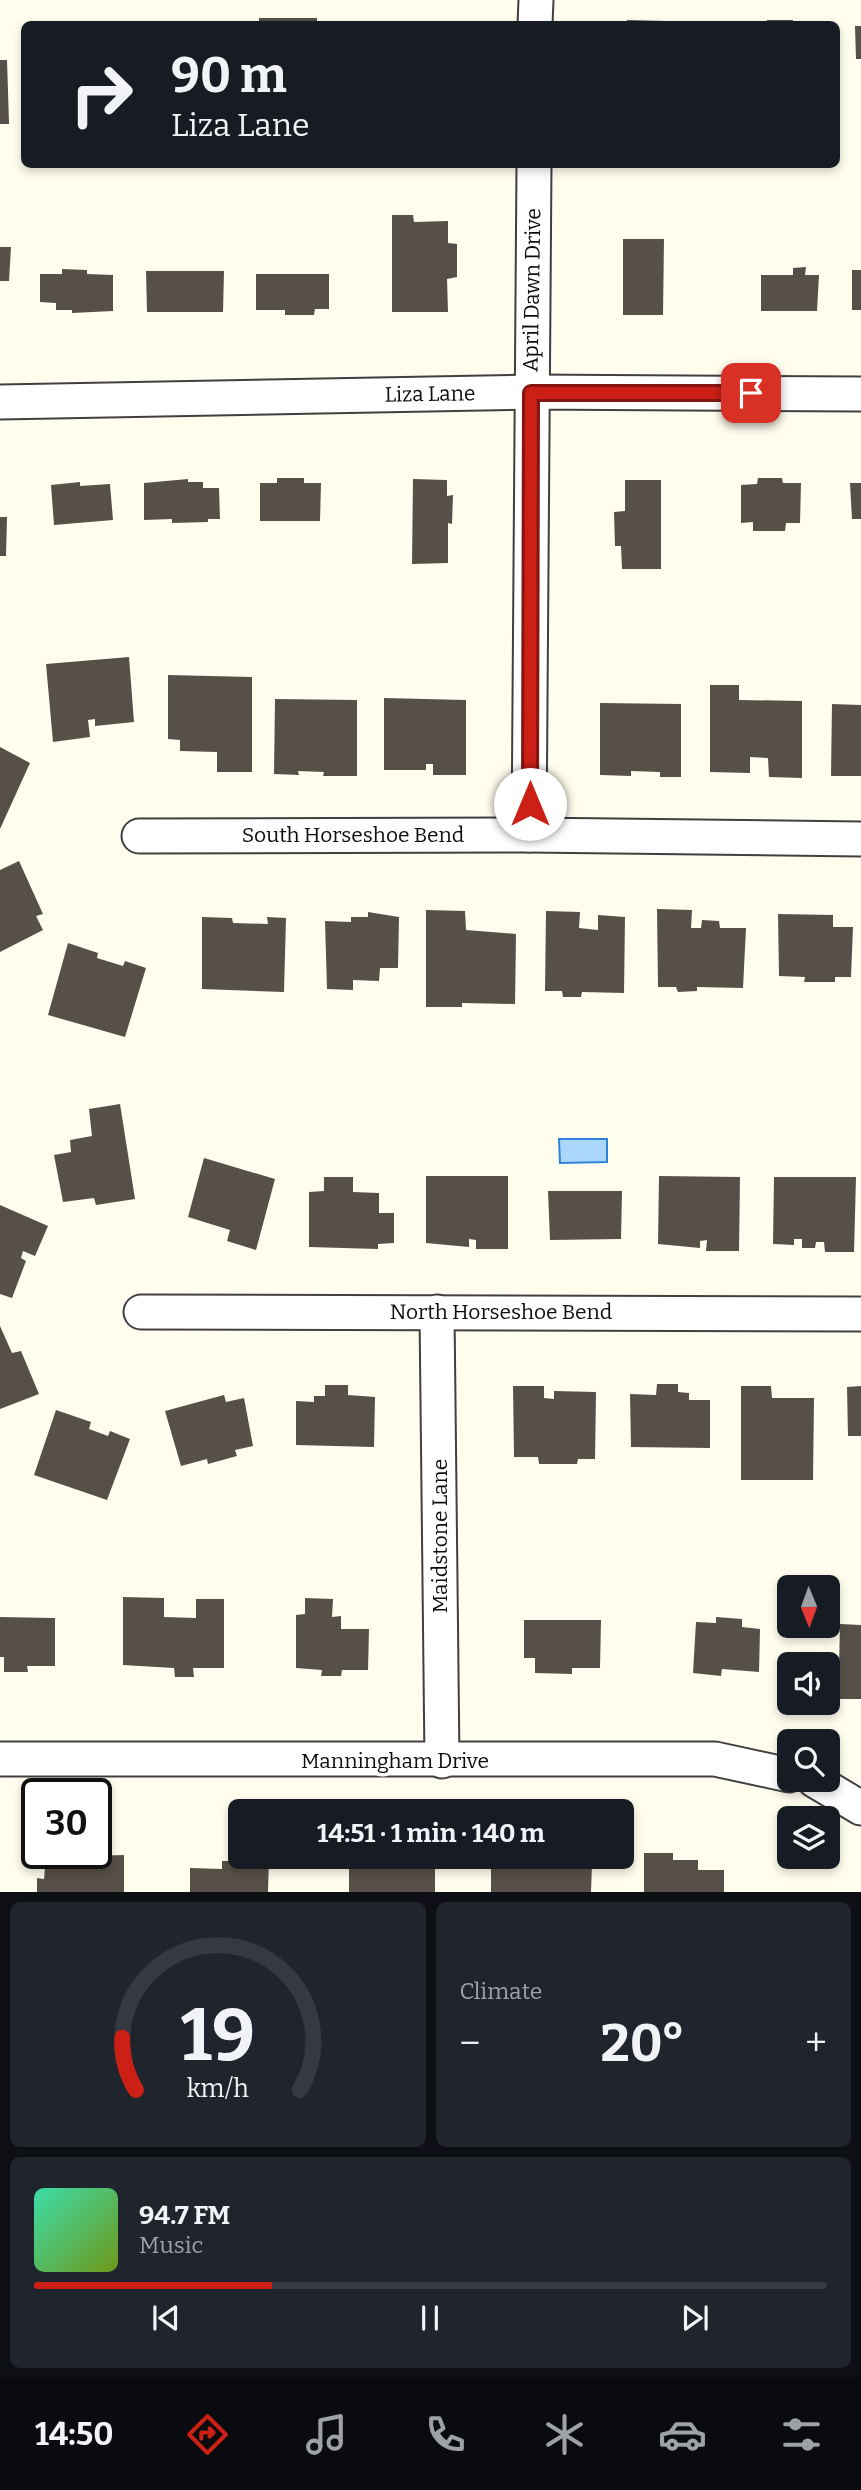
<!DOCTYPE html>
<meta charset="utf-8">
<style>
body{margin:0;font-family:Bitter,serif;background:#20242c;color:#f1f3f6;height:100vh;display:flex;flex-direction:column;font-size:26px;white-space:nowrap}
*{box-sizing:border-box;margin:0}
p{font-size:23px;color:#9ea1a6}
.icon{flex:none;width:38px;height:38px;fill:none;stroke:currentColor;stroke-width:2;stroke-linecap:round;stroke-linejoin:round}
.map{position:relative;height:1892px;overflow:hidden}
.panel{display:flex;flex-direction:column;gap:10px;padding:10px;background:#0d0f14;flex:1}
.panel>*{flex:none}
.banner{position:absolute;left:21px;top:21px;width:819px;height:147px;border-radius:10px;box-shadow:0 4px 10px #0003;background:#171b24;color:#f1f3f6;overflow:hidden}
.needle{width:46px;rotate:179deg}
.controls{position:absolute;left:777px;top:1575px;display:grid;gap:14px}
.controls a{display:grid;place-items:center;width:63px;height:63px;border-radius:10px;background:#171b24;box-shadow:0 4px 10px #0003;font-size:35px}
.speed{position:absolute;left:21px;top:1778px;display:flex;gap:14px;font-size:35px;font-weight:700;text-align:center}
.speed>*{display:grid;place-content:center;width:91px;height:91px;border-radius:50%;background:#171b24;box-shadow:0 4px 10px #0003;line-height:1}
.speed .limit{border:4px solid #111;border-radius:10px;background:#fff;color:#111}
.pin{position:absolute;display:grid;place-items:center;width:60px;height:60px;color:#fff;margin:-30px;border-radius:14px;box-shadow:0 4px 10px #0006}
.me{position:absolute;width:77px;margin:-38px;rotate:0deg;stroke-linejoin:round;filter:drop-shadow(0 0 5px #0008)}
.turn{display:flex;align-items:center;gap:24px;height:147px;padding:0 35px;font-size:32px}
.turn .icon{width:91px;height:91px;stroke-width:2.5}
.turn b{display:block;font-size:49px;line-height:60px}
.big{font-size:52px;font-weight:700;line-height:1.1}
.panel .tile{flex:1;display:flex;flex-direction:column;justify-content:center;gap:10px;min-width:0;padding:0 24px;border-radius:10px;background:#20242c}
.panel .dial{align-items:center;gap:0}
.dial svg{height:182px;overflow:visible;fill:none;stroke:#363941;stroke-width:7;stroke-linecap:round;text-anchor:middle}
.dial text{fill:#f1f3f6;stroke:none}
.song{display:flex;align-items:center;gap:21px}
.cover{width:84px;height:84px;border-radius:10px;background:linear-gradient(135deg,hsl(160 70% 55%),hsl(80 70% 35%))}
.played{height:7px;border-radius:4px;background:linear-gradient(90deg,#cc2017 30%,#363941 30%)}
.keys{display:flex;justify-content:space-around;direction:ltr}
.heat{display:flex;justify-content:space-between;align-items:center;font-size:38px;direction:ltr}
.panel .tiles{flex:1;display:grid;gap:10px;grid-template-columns:1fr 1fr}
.tile:last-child{grid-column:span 2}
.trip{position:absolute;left:228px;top:1799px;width:406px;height:70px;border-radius:10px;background:#171b24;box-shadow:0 4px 10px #0003;font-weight:700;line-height:70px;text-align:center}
.tab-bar{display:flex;height:112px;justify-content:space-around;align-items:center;background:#090b0e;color:#9ea1a6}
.tab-bar .icon{width:49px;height:49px}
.tab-bar .selected{color:#cc2017}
.tab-bar b{font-size:32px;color:#f1f3f6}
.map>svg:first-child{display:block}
.water{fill:#acd7fc;stroke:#2c84db;stroke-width:2}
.building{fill:#575048}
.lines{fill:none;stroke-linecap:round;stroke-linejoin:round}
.street-casing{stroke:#404040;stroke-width:37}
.street{stroke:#fff;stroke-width:33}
.route-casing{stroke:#85150f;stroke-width:18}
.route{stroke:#cc2017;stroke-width:12}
.labels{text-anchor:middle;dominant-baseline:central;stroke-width:7;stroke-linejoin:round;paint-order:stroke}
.street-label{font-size:21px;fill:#0d0d0d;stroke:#fff}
</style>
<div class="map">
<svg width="861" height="1892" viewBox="0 0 861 1892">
<rect width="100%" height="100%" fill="#fffdee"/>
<!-- water -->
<path class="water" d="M559 1139H607V1162L560 1163Z"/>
<!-- building -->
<g class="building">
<rect x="259" y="18" width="58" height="6"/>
<path d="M627 20 668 21V24H627Z"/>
<path d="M767 20H793V24H766Z"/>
<rect x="164" y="21" width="28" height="3"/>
<rect x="412" y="21" width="40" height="3"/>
<path d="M855 26H861V59H856Z"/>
<path d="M0 60H7L9 124H0Z"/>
<path d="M392 215H413L414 222 448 221V243L457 244V277L447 279 448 312H392Z"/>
<path d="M623 239H664L663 315H623Z"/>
<path d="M0 247H11L9 281H0Z"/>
<path d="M806 267 805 275H819L817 311H761V275H793V268Z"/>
<path d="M62 269 87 270V274L113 275V311L72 313V310H56V303L40 302V274H62Z"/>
<rect x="852" y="270" width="9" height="40"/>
<path d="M146 271H224L223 312H147Z"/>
<path d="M256 274H329V309H315L314 315H285V310H256Z"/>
<path d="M277 478H304V483H321L320 521H260V483H277Z"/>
<path d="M758 478H782L783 483H801L800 523H786L785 531H753V522L741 523V485L757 484Z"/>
<path d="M188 479V482H203V488H219L220 519H208V522L172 523V519L144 520V483Z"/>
<path d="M413 479 447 480V496L453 495 452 524 448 523V563L412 564Z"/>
<path d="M625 480H661V569H622L621 546H615L614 512 625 511Z"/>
<path d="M80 482V486L110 484 113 520 54 525 51 485Z"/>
<path d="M850 483H861V519H852Z"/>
<path d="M0 517H7L6 556H0Z"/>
<path d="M129 657 134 722 95 726V719L88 720 90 737 53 742 46 664Z"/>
<path d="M168 675 252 677V772H217V752L180 751V740L168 739Z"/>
<path d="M710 685H739V700L802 701V778L769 777 768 758 750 757V773L710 772Z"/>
<path d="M384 698 466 700V775H433V764H426V770H384Z"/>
<path d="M275 699 357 700V776H323L324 772 298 771 299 775 274 774Z"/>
<path d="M600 703 681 704V777H660V772L631 771V776L600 775Z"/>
<path d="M832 704 861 705V776H831Z"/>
<path d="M0 747 30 763 0 829Z"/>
<path d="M19 861 43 914 36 916 43 930 0 952V870Z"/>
<path d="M657 909 692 910 691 928H701L702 920 719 921 720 928H746L743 988 697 987V991L678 992 676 987H658Z"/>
<path d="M426 910 465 911 466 930 516 934 515 1004 462 1003V1007H426Z"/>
<path d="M546 911 580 912 579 928 598 930V915L625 917 624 993 582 992 581 997H563L562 991H545Z"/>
<path d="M368 912 399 917 398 968H380L379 981 353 980V990L327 989 325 921 351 922V917H368Z"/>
<path d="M778 914 833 915V927H853L851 977H835V982H804L805 977 779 976Z"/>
<path d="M202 917 232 918 233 923 268 924 267 917 286 918 284 992 202 989Z"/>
<path d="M68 943 98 953 97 958 123 966 125 961 146 968 125 1037 48 1015Z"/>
<path d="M120 1104 135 1199 96 1205 94 1198 63 1202 54 1155 71 1152 70 1140 92 1136 89 1109Z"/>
<path d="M204 1158 275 1179 256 1250 227 1241 230 1230 188 1217Z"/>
<path d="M426 1176H508V1249H476V1240L469 1239V1247L426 1243Z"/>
<path d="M659 1176 740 1177 739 1251H706L707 1240 700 1241V1248L658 1244Z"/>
<path d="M324 1177H353V1192L379 1193V1213H394V1243L378 1244V1249L309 1247V1192L324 1191Z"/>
<path d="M774 1177H856L854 1252H825L824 1242H816L815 1248H802V1239H794V1245L773 1244Z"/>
<path d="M548 1191H622L621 1239 550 1240Z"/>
<path d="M0 1205 48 1226 35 1256 23 1251 21 1258 26 1261 12 1298 0 1294Z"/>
<path d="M0 1326 12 1353 21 1351 39 1394 0 1409Z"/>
<path d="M657 1384H678V1392L689 1393V1400H710V1448L631 1447 630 1394 656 1395Z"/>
<path d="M325 1385H348V1395L375 1397 374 1447 296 1445V1401L314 1402V1396H325Z"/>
<path d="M513 1386H544V1398L554 1399V1391L596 1392 595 1459H578L577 1464H539L538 1457H514Z"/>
<path d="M741 1386H771L772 1398H814L813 1480H741Z"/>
<path d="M861 1386V1436H848L847 1387Z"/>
<path d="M224 1395 226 1402 244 1398 253 1446 235 1450 237 1456 208 1464 207 1459 181 1466 165 1411Z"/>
<path d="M56 1410 91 1422 89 1429 108 1436 110 1431 130 1439 107 1500 34 1475Z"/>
<path d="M123 1597 164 1598V1617L196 1618V1599H224V1668H193L194 1677H175L174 1668 123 1665Z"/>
<path d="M305 1598 333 1599 332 1617 341 1616V1629H369L368 1670H342L341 1676H321L322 1670 296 1668V1615L305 1614Z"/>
<path d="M0 1617 55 1618V1666H27L28 1672H4V1657H0Z"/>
<path d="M716 1617 742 1619V1627L760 1629 759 1672 722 1669 721 1676 693 1673 696 1622 716 1623Z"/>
<path d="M524 1620H601L600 1668H572V1674L535 1673V1658H524Z"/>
<path d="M840 1624 861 1625V1699H830L831 1667H839Z"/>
<path d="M644 1853H673V1860H698V1870H724V1892H644Z"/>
<path d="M124 1855V1892H37V1878L44 1879 45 1868H89V1856Z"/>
<path d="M239 1857H269L268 1892H190V1868L222 1869V1861H240Z"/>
<path d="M349 1857 435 1860V1892H349Z"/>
<path d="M528 1857H576V1863L592 1864 591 1892H491V1866L528 1867Z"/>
</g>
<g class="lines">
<defs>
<g id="street">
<path d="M535 24 536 0"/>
<path d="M0 402 531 392 861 394"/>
<path d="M529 835 534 164"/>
<path d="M139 836 529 835 861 839"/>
<path d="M141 1312 861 1314"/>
<path d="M437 1312 442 1761"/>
<path d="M0 1759H715L789 1775"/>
<path d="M814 1780 861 1808"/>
</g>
</defs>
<!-- street casing -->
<use href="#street" class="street-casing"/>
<!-- street -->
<use href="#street" class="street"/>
</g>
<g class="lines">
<defs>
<path id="route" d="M530 804 531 393H751"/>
</defs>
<!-- route casing -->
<use href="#route" class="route-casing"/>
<!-- route -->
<use href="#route" class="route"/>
</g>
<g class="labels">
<!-- street labels -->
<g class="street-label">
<text transform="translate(532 290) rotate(-89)">April Dawn Drive</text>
<text transform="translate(430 394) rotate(-1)">Liza Lane</text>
<text x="353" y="835">South Horseshoe Bend</text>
<text x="501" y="1312">North Horseshoe Bend</text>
<text transform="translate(440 1536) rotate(-90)">Maidstone Lane</text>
<text x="395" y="1761">Manningham Drive</text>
</g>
</g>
</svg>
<div class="controls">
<a><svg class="needle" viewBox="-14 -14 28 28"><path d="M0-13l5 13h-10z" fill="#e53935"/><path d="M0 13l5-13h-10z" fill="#9ea1a6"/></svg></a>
<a><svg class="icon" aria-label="sound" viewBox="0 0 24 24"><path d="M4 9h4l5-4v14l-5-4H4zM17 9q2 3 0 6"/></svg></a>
<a><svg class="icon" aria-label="search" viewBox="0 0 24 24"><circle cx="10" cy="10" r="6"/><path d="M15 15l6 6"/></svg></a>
<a><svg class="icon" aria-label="layers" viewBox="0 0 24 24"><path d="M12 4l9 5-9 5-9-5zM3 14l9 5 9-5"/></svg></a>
</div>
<div class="speed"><div class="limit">30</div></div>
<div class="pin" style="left:751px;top:393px;background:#d93025"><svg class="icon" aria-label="arrive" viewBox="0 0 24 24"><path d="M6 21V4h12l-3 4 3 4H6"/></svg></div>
<svg class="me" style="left:530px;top:804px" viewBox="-20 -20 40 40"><circle r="19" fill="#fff"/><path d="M0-13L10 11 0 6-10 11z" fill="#cc2017"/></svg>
<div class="trip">14:51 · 1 min · 140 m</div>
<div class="banner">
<div class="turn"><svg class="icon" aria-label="right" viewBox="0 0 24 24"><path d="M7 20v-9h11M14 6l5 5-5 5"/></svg><div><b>90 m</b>Liza Lane</div></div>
</div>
</div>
<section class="panel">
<div class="tiles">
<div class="tile dial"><svg viewBox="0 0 100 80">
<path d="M14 69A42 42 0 1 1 86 69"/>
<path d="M14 69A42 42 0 0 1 8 46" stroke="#cc2017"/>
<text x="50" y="56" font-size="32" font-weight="700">19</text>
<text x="50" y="72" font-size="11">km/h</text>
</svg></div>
<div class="tile"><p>Climate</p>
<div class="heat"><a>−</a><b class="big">20°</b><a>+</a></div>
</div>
<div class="tile">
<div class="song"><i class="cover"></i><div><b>94.7 FM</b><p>Music</p></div></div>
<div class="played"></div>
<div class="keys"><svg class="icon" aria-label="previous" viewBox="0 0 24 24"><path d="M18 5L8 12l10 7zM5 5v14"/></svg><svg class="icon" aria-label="pause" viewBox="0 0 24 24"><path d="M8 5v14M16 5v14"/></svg><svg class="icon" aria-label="next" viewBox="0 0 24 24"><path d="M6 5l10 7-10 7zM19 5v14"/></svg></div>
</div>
</div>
</section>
<nav class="tab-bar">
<b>14:50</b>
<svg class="icon selected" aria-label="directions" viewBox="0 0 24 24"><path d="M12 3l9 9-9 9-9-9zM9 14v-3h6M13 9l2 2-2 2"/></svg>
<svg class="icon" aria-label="music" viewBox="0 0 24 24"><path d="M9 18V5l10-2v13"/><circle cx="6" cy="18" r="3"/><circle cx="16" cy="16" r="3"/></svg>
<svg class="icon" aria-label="phone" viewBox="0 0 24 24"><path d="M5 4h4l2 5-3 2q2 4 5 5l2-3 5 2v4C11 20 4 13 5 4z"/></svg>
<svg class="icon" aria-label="climate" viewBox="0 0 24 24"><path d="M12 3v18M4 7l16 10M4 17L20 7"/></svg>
<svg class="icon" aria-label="car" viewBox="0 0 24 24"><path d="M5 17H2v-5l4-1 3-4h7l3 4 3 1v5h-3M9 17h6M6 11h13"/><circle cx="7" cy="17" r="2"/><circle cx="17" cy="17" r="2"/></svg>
<svg class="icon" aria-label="filters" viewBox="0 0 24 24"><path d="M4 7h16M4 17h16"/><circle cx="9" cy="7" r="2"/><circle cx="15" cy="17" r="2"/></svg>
</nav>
